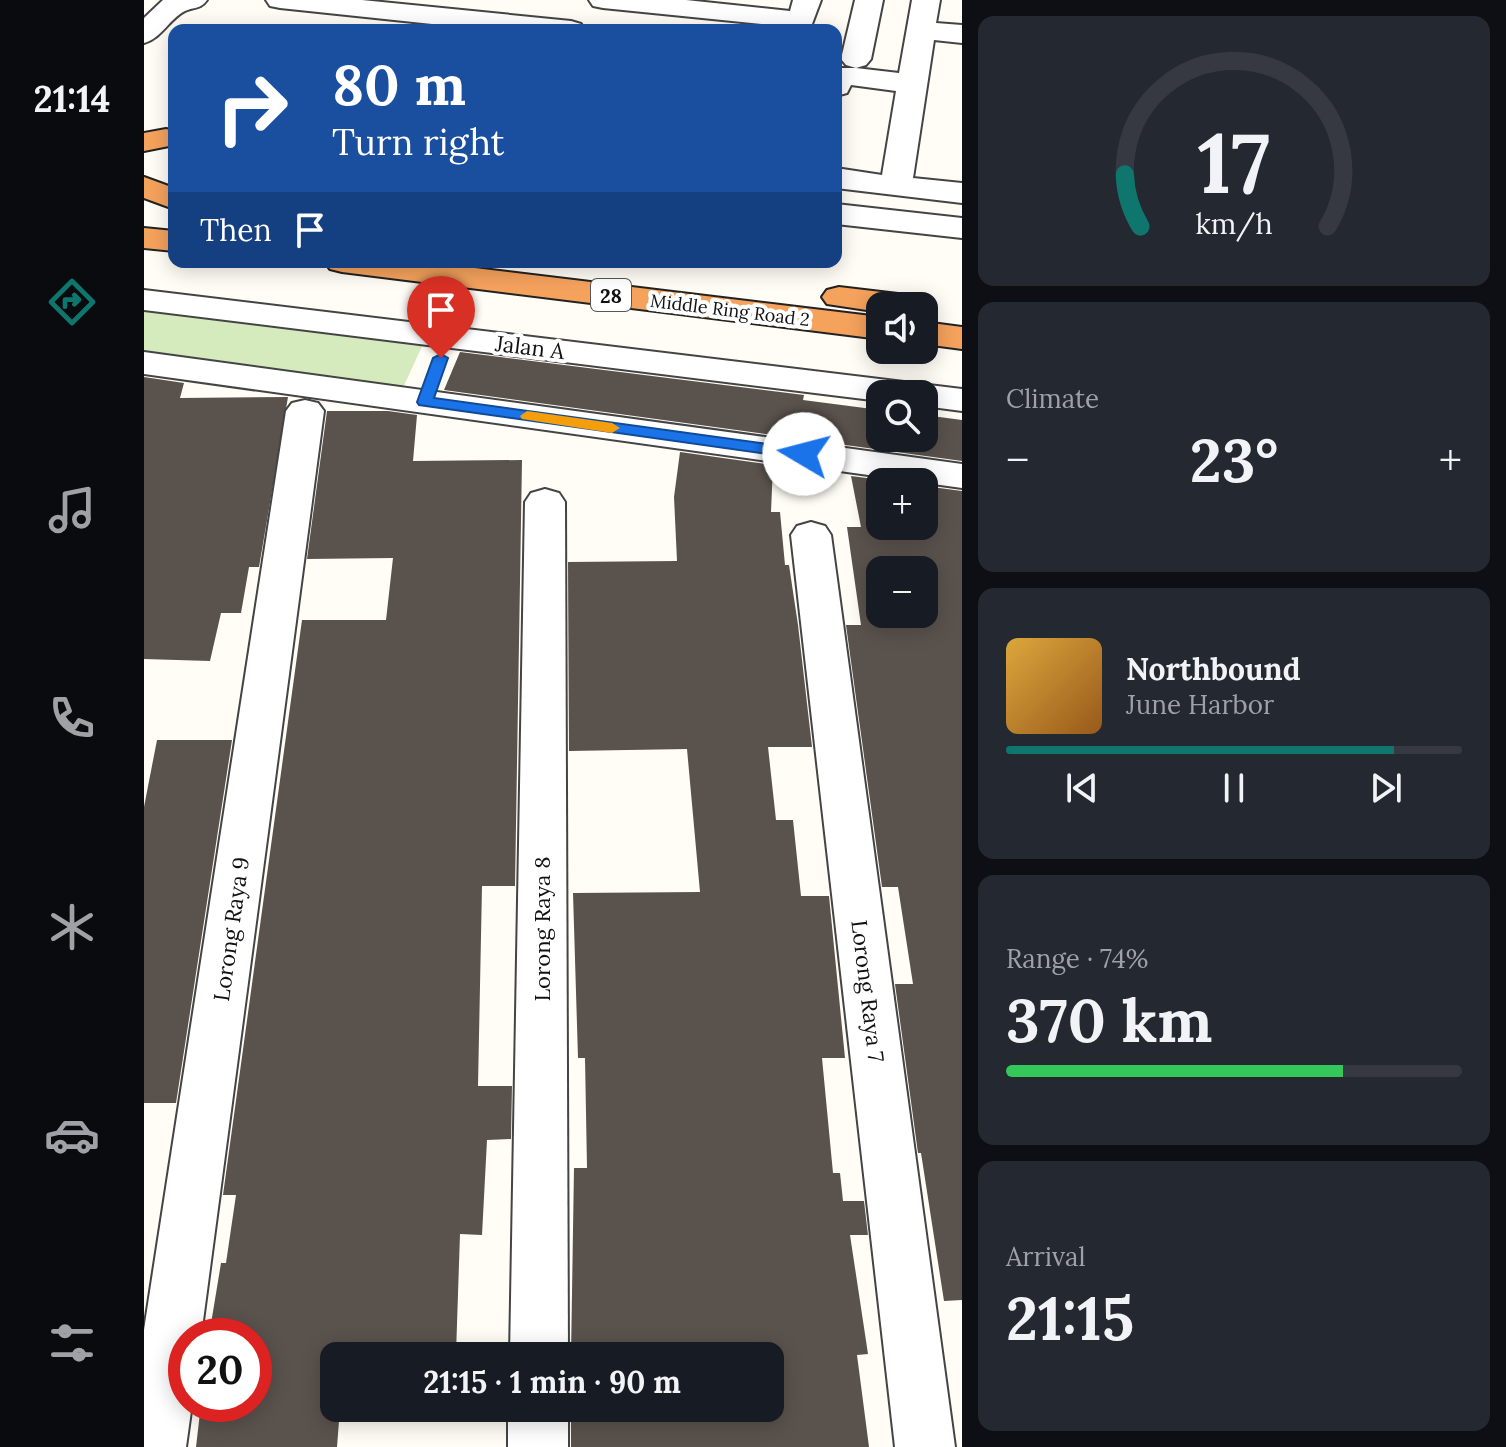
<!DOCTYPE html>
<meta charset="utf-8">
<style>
body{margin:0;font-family:Lora,serif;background:#242831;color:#f1f3f6;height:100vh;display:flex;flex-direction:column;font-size:30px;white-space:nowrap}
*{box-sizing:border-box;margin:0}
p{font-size:26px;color:#9ea1a6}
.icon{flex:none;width:44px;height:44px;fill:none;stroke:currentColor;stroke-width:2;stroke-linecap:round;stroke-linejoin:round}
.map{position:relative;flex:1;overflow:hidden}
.panel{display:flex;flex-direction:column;gap:16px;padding:16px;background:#0d0f14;width:544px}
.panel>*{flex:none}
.guide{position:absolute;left:24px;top:24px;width:674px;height:244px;border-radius:16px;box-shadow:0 4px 20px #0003;background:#1a4fa0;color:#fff;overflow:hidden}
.fabs{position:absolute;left:722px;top:292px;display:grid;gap:16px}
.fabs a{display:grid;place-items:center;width:72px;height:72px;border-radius:16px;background:#171b24;box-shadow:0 4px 20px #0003;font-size:40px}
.speed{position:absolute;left:24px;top:1318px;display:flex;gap:16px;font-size:40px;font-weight:700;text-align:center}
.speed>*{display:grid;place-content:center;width:104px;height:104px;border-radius:50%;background:#171b24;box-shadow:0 4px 20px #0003;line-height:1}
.speed .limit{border:12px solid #d22;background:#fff;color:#111}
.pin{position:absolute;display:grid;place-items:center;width:68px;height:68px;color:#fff;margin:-82px -34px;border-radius:50% 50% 50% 0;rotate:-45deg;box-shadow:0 0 8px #0007}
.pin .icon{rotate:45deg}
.me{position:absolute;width:88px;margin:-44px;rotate:278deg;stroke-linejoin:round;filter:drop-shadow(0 0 6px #0008)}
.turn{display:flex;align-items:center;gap:28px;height:168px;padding:0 32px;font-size:36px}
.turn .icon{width:104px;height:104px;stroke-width:2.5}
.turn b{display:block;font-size:56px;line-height:68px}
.then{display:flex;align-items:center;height:76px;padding:0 32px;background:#0003;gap:16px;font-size:30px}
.big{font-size:60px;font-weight:700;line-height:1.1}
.panel .widget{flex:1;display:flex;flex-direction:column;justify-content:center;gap:12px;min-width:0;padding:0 28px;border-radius:16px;background:#242831}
.panel .dial{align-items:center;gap:0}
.dial svg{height:208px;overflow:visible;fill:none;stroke:#363941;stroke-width:7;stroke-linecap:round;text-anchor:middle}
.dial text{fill:#f1f3f6;stroke:none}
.song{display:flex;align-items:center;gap:24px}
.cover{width:96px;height:96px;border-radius:12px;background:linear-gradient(135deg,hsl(40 70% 55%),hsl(30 70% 35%))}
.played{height:8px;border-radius:4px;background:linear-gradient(90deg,#0f766e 85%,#363941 85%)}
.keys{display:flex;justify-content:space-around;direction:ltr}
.heat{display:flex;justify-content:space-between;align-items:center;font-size:44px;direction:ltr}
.charge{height:12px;border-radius:6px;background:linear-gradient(90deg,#34c759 74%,#363941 0)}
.trip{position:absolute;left:176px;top:1342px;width:464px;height:80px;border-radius:16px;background:#171b24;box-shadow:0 4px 20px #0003;font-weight:700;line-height:80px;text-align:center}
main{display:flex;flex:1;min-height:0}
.menu{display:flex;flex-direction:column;width:144px;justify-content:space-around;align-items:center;background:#090b0e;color:#9ea1a6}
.menu .icon{width:56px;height:56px}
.menu .on{color:#0f766e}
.menu b{font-size:36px;color:#f1f3f6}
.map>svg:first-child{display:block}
.green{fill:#d5ebbd}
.building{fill:#5a524d;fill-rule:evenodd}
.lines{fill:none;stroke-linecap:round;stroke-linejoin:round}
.minor-casing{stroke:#444;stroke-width:4}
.highway-casing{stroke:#222;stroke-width:4}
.minor{fill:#fff;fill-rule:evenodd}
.highway{fill:#f5a25d;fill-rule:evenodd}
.route{fill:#1a73e8;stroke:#114b97;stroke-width:2}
.slow{fill:#f59e0b}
.labels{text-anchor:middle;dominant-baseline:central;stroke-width:8;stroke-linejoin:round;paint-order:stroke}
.far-street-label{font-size:18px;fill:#111;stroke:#fff}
.shield{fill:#fff;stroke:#585858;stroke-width:2}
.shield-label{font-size:20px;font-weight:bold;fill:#111}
.street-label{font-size:22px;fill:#111;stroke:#fff}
</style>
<main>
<nav class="menu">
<b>21:14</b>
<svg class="icon on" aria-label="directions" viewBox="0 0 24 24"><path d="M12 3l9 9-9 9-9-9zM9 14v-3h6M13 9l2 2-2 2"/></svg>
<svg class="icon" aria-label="music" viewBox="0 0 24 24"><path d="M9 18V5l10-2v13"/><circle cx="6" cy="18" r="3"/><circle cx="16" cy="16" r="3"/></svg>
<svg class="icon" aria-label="phone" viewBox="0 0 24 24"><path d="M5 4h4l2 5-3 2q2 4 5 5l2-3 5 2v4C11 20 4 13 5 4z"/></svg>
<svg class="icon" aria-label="climate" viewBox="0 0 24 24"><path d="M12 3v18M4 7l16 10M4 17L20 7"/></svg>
<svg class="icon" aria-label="car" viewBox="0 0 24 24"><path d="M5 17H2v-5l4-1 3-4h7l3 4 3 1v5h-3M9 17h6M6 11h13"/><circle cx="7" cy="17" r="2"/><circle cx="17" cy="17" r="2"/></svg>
<svg class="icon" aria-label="filters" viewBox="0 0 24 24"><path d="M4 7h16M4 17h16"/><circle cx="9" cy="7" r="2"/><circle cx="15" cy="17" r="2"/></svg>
</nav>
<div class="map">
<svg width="818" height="1447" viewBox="0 0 818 1447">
<rect width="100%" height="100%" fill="#fffdf5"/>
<!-- green -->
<path class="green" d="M0 306 280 342 258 390 0 356Z"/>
<!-- building -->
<g class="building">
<path d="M316 352 660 395 659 400 736 410V438H780V415L818 420V461L300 390Z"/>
<path d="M0 377 40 383 36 398 144 397 115 567H105L97 613H77L66 661 0 659Z"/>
<path d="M183 411H244L273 415 269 461 378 460 371 886H338L334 1086H368L367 1139 343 1140 338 1235 316 1234 312 1354 190 1356V1408H196L193 1447H52L57 1404H110V1336H65L77 1263H82L92 1195H79L158 620H242L249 558 163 559Z"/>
<path d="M536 452 629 465 627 512H636L641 565H645L654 625 668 747H624L632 820H649L657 896H685L701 1058H678L689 1173H696L699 1201H720L723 1227 724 1235H706L724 1354 713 1355 725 1447H427V1408H626V1356H427L430 1168H443L441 1058H434L429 893 556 892 543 749 425 751 424 562 533 561 530 497Z"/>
<path d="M707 476 753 482H736V526H780V486L818 491V1300L800 1301 777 1153H774L751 984H769L754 887H738L702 625H717L703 527H717ZM736 570H780V614H736Z"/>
<path d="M13 740H88L32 1103H0V807Z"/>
</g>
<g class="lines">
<defs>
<g id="minor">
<path d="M19 0H63C57 9 50 7 41 11 25 19 18 38 0 43V18Z"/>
<path d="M122 0H218L427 21 437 24 441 30H345L136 8 126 6Z"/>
<path d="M445 0H542L646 11 649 0H677L668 24 646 27 459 8 449 6Z"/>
<path d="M711 0H739L727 59 722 65 712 68 755 73 768 0H796L792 23 818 25V43L790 40 769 178 818 183V203L692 188V168L738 175 752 91 707 85 703 93 692 96V68H712L702 65 697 59Z"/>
<path d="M692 204 818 218V238L692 224Z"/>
<path d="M0 290 818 389V411L780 406V394H736V401L0 310Z"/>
<path d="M0 352 818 464V488L0 374Z"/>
<path d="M161 400 174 403 180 411 57 1336H42V1404H48L42 1447H0V1330L142 411 148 403Z"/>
<path d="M401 489 415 493 421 502 424 1356H366L381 502 387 493Z"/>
<path d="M667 522 681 526 687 535 811 1447H751L647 535 653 526Z"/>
<rect x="364" y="1408" width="60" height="39"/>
</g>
<g id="highway">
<path d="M22 129 30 131V145L0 151V133Z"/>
<path d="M0 177 30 188V209L0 198Z"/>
<path d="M0 228 30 231V251L0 248Z"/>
<path d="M181 262H281L736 317V339L198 272 186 269Z"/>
<path d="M695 287 771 296 783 299 788 306 780 314V306H736V312L683 304 678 297 683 290Z"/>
<path d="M780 322 818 327V349L780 344Z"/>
</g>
</defs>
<!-- minor casing -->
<use href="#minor" class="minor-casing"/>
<!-- highway casing -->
<use href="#highway" class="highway-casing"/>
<!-- minor -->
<use href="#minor" class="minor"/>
<!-- highway -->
<use href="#highway" class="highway"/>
</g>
<!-- route -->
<path class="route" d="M297 354 304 358 290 398 660 449 668 454 660 459 275 405 273 402 289 358Z"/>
<!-- slow -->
<path class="slow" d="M383 411 468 423 476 428 468 433 378 419 376 416Z"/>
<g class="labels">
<!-- far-street labels -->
<g class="far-street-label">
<text transform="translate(586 310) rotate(7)">Middle Ring Road 2</text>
</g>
<!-- shield labels -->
<rect class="shield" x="447" y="279" width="40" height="32" rx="6"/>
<g class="shield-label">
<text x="467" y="295">28</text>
</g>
<!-- street labels -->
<g class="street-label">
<text transform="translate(386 347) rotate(7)">Jalan A</text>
<text transform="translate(87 929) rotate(-82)">Lorong Raya 9</text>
<text transform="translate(398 929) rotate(-90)">Lorong Raya 8</text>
<text transform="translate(724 991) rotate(83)">Lorong Raya 7</text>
</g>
</g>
</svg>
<div class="fabs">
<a><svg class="icon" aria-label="sound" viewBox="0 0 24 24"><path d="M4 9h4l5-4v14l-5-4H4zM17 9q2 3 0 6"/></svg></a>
<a><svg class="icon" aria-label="search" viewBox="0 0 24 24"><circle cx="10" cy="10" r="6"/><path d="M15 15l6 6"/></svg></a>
<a>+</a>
<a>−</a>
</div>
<div class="speed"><div class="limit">20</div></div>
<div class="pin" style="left:297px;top:358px;background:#d93025"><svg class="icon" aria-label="arrive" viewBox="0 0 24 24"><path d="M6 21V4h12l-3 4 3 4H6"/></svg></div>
<svg class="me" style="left:660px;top:454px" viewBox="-20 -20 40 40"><circle r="19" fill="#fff"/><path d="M0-13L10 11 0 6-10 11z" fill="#1a73e8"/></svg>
<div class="trip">21:15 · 1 min · 90 m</div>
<div class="guide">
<div class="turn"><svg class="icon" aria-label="right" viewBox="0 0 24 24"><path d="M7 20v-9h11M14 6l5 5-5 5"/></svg><div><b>80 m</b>Turn right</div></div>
<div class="then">Then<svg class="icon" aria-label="arrive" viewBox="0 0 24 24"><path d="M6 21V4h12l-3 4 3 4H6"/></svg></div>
</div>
</div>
<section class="panel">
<div class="widget dial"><svg viewBox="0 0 100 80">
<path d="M14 69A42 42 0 1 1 86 69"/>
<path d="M14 69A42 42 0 0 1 8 49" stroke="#0f766e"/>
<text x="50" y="56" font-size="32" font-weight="700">17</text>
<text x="50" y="72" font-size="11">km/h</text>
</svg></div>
<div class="widget"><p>Climate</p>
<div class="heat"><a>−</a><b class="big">23°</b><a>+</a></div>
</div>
<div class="widget">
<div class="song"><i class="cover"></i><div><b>Northbound</b><p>June Harbor</p></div></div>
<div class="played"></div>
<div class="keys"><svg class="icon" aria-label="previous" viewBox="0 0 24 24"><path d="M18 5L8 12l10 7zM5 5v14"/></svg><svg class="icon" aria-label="pause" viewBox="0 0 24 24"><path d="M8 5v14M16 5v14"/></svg><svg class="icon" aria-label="next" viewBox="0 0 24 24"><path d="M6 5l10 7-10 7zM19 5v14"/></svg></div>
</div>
<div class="widget"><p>Range · 74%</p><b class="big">370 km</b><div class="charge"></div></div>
<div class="widget"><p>Arrival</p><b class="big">21:15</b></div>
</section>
</main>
